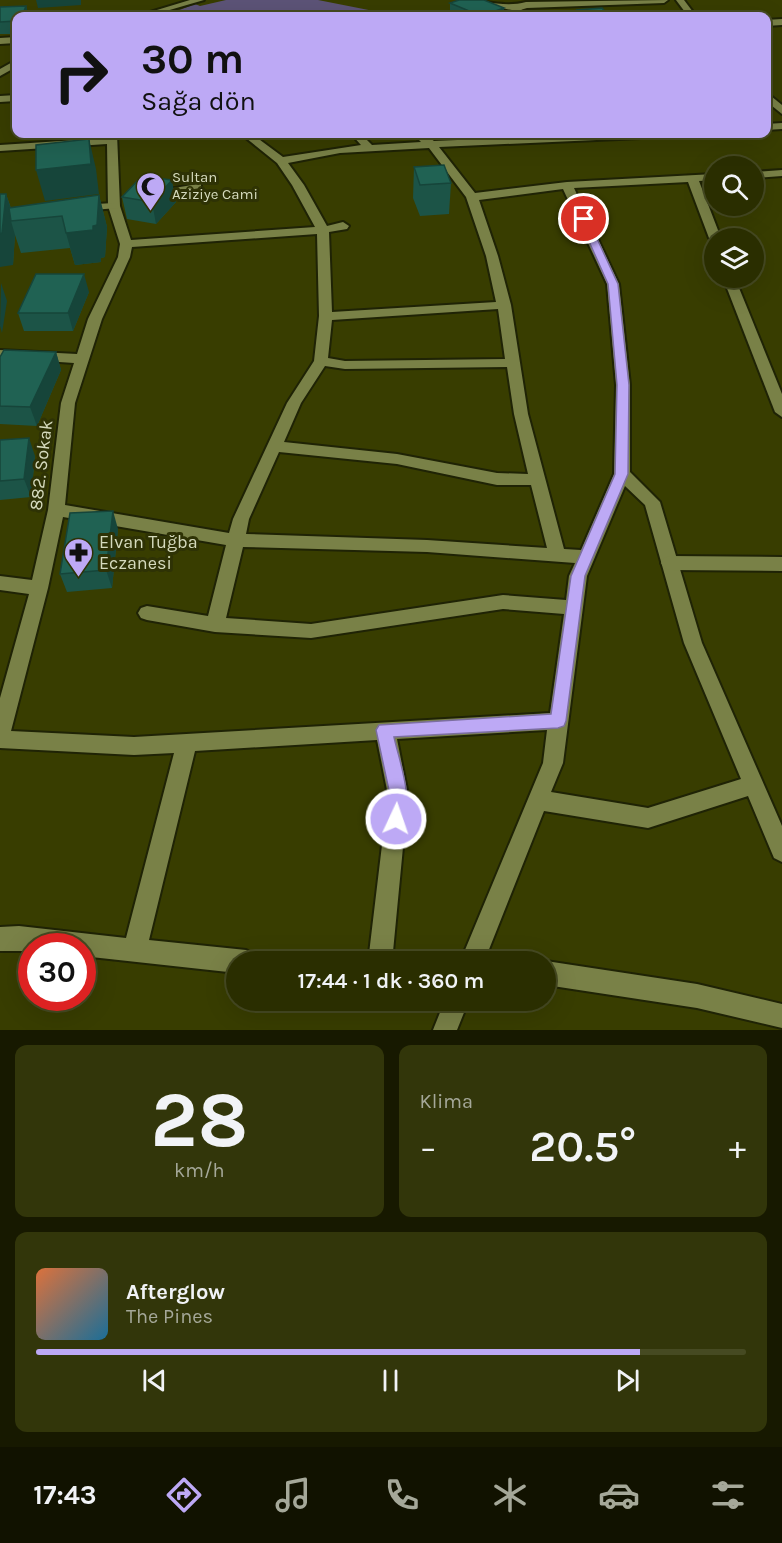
<!DOCTYPE html>
<html lang="tr">
<meta charset="utf-8">
<style>
body{margin:0;font-family:Karla,sans-serif;background:#32360a;color:#f1f3f6;height:100vh;display:flex;flex-direction:column;font-size:22px;white-space:nowrap}
*{box-sizing:border-box;margin:0}
p{font-size:20px;color:#a5a899}
.icon{flex:none;width:33px;height:33px;fill:none;stroke:currentColor;stroke-width:2;stroke-linecap:round;stroke-linejoin:round}
.map{position:relative;height:1030px;overflow:hidden}
.sheet{display:flex;flex-direction:column;gap:15px;padding:15px;background:#171900;flex:1}
.sheet>*{flex:none}
.top-card{position:absolute;left:12px;top:12px;width:759px;height:126px;border-radius:12px;box-shadow:0 6px 24px #0002,0 0 0 2px #464a22;background:#bda9f5;color:#111;overflow:hidden}
.buttons{position:absolute;left:704px;top:156px;display:grid;gap:12px}
.buttons a{display:grid;place-items:center;width:60px;height:60px;border-radius:50%;background:#2a2e00;box-shadow:0 6px 24px #0002,0 0 0 2px #464a22;font-size:30px}
.speed{position:absolute;left:18px;top:933px;display:flex;gap:12px;font-size:30px;font-weight:700;text-align:center}
.speed>*{display:grid;place-content:center;width:78px;height:78px;border-radius:50%;background:#2a2e00;box-shadow:0 6px 24px #0002,0 0 0 2px #464a22;line-height:1}
.speed .limit{border:9px solid #d22;background:#fff;color:#111}
.pin{position:absolute;display:grid;place-items:center;width:51px;height:51px;color:#fff;margin:-26px;border:3px solid #fff;border-radius:50%;box-shadow:0 2px 6px #0007}
.me{position:absolute;width:66px;margin:-33px;rotate:3deg;stroke-linejoin:round;filter:drop-shadow(0 0 4px #0008)}
.turn{display:flex;align-items:center;gap:21px;height:126px;padding:0 30px;font-size:27px}
.turn .icon{width:78px;height:78px;stroke-width:2.5}
.turn b{display:block;font-size:42px;line-height:51px}
.big{font-size:45px;font-weight:600;line-height:1.1}
.sheet .widget{flex:1;display:flex;flex-direction:column;justify-content:center;gap:9px;min-width:0;padding:0 21px;border-radius:12px;background:#32360a}
.sheet .dial{align-items:center;gap:0}
.dial b{font-size:78px;line-height:1}
.song{display:flex;align-items:center;gap:18px}
.cover{width:72px;height:72px;border-radius:9px;background:linear-gradient(135deg,hsl(20 70% 55%),hsl(200 70% 35%))}
.played{height:6px;border-radius:3px;background:linear-gradient(90deg,#bda9f5 85%,#464a22 85%)}
.keys{display:flex;justify-content:space-around;direction:ltr}
.heat{display:flex;justify-content:space-between;align-items:center;font-size:33px;direction:ltr}
.sheet .tiles{flex:1;display:grid;gap:15px;grid-template-columns:1fr 1fr}
.widget:last-child{grid-column:span 2}
.trip{position:absolute;left:226px;top:951px;width:330px;height:60px;border-radius:30px;background:#2a2e00;box-shadow:0 6px 24px #0002,0 0 0 2px #464a22;font-weight:600;line-height:60px;text-align:center}
.dock{display:flex;height:96px;justify-content:space-around;align-items:center;background:#111200;color:#a5a899}
.dock .icon{width:42px;height:42px}
.dock .active{color:#bda9f5}
.dock b{font-size:27px;color:#f1f3f6}
.map>svg:first-child{display:block}
.green{fill:#5c5377}
.lines{fill:none;stroke-linecap:round;stroke-linejoin:round}
.service-casing{stroke:#1f2305;stroke-width:4}
.minor-casing{stroke:#1f2305;stroke-width:4}
.tertiary-casing{stroke:#1f2305;stroke-width:4}
.service{fill:#798147;fill-rule:evenodd}
.minor{fill:#798147;fill-rule:evenodd}
.tertiary{fill:#798147;fill-rule:evenodd}
.wall{fill:#1c5447}
.shaded-wall{fill:#16453a}
.building{fill:#206253;stroke:#16453a;stroke-width:1.5}
.route{fill:#bda9f5;stroke:#7b6e9f;stroke-width:1.5}
.labels{text-anchor:middle;dominant-baseline:central;stroke-width:6;stroke-linejoin:round;paint-order:stroke}
.far-poi-label{font-size:15px;fill:#d5dabd;stroke:#2e3205;text-anchor:start}
.street-label{font-size:18px;fill:#d5dabd;stroke:#2e3205}
.poi-label{font-size:18px;fill:#d5dabd;stroke:#2e3205;text-anchor:start}
</style>
<div class="map">
<svg width="782" height="1030" viewBox="0 0 782 1030">
<rect width="100%" height="100%" fill="#383d00"/>
<!-- green -->
<path class="green" d="M226 0H318L399 16H164L195 4 200 6Z"/>
<g class="lines">
<defs>
<path id="service" d="M198 184H201V188L162 194 158 192 162 190Z"/>
<g id="minor">
<path d="M676 0H684L696 16H688Z"/>
<path d="M517 5 528 16H520L513 8Z"/>
<path d="M782 19V25L766 26V20Z"/>
<path d="M766 92 782 105V114L766 101Z"/>
<path d="M16 95V101L0 102V96Z"/>
<path d="M782 123V129L766 130V124Z"/>
<path d="M107 134H117L120 206 131 240 315 227 292 185 277 163 241 134H252L283 157 361 145 351 134H361L372 145 421 142 413 134H424L434 141 604 134H668L663 137 439 147 475 193 567 182 714 174V180L699 181 721 238H714V241L709 238 688 182 574 188 619 284 630 385V472L660 502 702 643 782 826V862L774 858 748 796 648 828 544 811 484 962H460L543 763 547 730 397 739 408 795 392 962H368L388 795 377 740 195 751 149 940 246 950 254 954 258 962H237V973L82 956V946H32V951H0V927L19 926 126 938 174 753 134 755 0 748V698L29 594 0 590V576L32 580 48 510 61 403 74 363 0 358V350L77 354 88 319 118 257 120 244 108 206 107 144 0 151V145L107 138ZM429 148 466 197 486 256 496 302 332 312 329 232 347 229 349 226 343 222 327 226 304 185 288 163 340 153ZM563 189 607 284 616 385 614 474 581 550 564 549 528 414 511 305 498 256 479 200ZM317 234 319 316 314 361 287 403 233 519 229 533 65 505 75 403 102 319 130 257 132 247ZM498 309 505 359 345 361 328 358 332 320ZM325 366 345 369 507 367 514 414 528 474 497 473 397 454 284 442 301 403ZM279 452 397 464 497 485H531L547 548 427 540 246 534 249 519ZM625 486 645 505 684 643 741 779 648 808 551 792 563 763 587 576ZM63 517 226 545 208 616 147 606 141 608 138 613 141 618 147 620 215 632 311 638 503 609 564 614 550 713 134 737 11 731 48 588ZM243 547 427 552 575 563 569 576 566 600 503 595 311 624 226 618Z"/>
<path d="M782 170V176L753 178V172Z"/>
<path d="M723 278H735L782 394V417L775 412Z"/>
<path d="M546 961 697 984 782 1004V1028L697 1008 546 985Z"/>
<path d="M445 1000H469L457 1030H433Z"/>
</g>
<g id="tertiary">
<path d="M190 0H204L149 16H137Z"/>
<path d="M461 0C482 0 506 8 526 2L668 0 664 3 527 8 517 11Z"/>
<path d="M16 37V43L0 44V38Z"/>
<path d="M16 60V67L0 76V69Z"/>
<path d="M114 203 120 206 118 208 79 211 73 208 79 205Z"/>
<path d="M670 556 782 557V571L670 570 664 568 661 563 664 558Z"/>
</g>
</defs>
<!-- service casing -->
<use href="#service" class="service-casing"/>
<!-- minor casing -->
<use href="#minor" class="minor-casing"/>
<!-- tertiary casing -->
<use href="#tertiary" class="tertiary-casing"/>
<!-- service -->
<use href="#service" class="service"/>
<!-- minor -->
<use href="#minor" class="minor"/>
<!-- tertiary -->
<use href="#tertiary" class="tertiary"/>
</g>
<!-- wall -->
<g class="wall">
<path d="M450 3 504 8 503 16H450Z"/>
<path d="M26 6 29 16H16V34H0V7Z"/>
<path d="M577 10 609 16H576Z"/>
<path d="M126 134H159L151 139 127 137Z"/>
<path d="M414 167 451 183 449 214 420 216 413 198Z"/>
<path d="M6 194 11 208 99 195 107 227 105 257 101 258V262L75 265 70 248 21 253 15 235 13 265Z"/>
<path d="M122 197 176 202 156 224 127 219Z"/>
<path d="M89 292 73 331H24L18 313Z"/>
<path d="M56 352 61 370 37 426 0 424V357Z"/>
<path d="M0 440 35 456 31 497 0 500Z"/>
<path d="M118 529 112 588 67 592 60 574Z"/>
</g>
<!-- shaded-wall -->
<g class="shaded-wall">
<path d="M36 0H81V5L38 8Z"/>
<path d="M26 6 29 16H22Z"/>
<path d="M504 8 503 16H481Z"/>
<path d="M150 134H159L151 139Z"/>
<path d="M89 139 96 169 99 194 45 201 36 170Z"/>
<path d="M172 180 176 202 156 224 152 202Z"/>
<path d="M6 194 15 221H11L15 235 13 265 0 267V234Z"/>
<path d="M99 195 107 227 105 257 101 258V262L75 265 66 233 93 226Z"/>
<path d="M84 274 89 292 73 331 68 313Z"/>
<path d="M1 283 7 301 2 333 0 326Z"/>
<path d="M56 352 61 370 37 426 30 407Z"/>
<path d="M29 438 35 456 31 497 24 479Z"/>
<path d="M113 511 118 529 112 588 106 570Z"/>
</g>
<!-- building -->
<g class="building">
<path d="M459 0H484L504 8 481 16 450 3Z"/>
<path d="M26 6 22 16H16V21L0 22V7Z"/>
<path d="M602 8 609 16H582L577 10Z"/>
<path d="M89 139 91 164 36 170V145Z"/>
<path d="M444 165 451 183 420 185 414 167Z"/>
<path d="M142 176 172 180 152 202 122 197Z"/>
<path d="M0 194H6L2 233 0 234Z"/>
<path d="M99 195 97 225 93 226V230L66 233 62 216 11 221 9 208Z"/>
<path d="M36 274H84L68 313H18Z"/>
<path d="M4 350 56 352 30 407 0 406V357Z"/>
<path d="M29 438 24 479 0 481V440Z"/>
<path d="M113 511 106 570 60 574 70 513Z"/>
</g>
<!-- route -->
<path class="route" d="M584 216 588 219 618 284 629 385 628 474 585 576 566 721 564 726 558 728 394 737C400 764 414 798 402 825L396 827 389 825 387 819 390 795 376 730 379 725 551 714 571 576 615 474 617 385 608 284 579 219Z"/>
<!-- icons -->
<defs>
<symbol id="mosque-pin" viewBox="-11 -11 22 30"><path d="M0 17L-7.5 6A9.5 9.5 0 1 1 7.5 6Z" fill="#bda9f5" stroke="#2e3205"/><path d="M3.5-4.9A6 6 0 1 0 3.5 4.9A5 5 0 1 1 3.5-4.9Z" fill="#111"/></symbol>
<symbol id="pharmacy-pin" viewBox="-11 -11 22 30"><path d="M0 17L-7.5 6A9.5 9.5 0 1 1 7.5 6Z" fill="#bda9f5" stroke="#2e3205"/><path d="M-2-6h4v4h4v4h-4v4h-4v-4h-4v-4h4Z" fill="#111"/></symbol>
</defs>
<g fill-rule="evenodd">
<use href="#mosque-pin" x="134" y="170" width="33" height="45"/>
<use href="#pharmacy-pin" x="62" y="536" width="33" height="45"/>
</g>
<g class="labels">
<!-- far-poi labels -->
<g class="far-poi-label">
<text x="172" y="177">Sultan<tspan x="172" dy="17">Aziziye Cami</tspan></text>
</g>
<!-- street labels -->
<g class="street-label">
<text transform="translate(41 465) rotate(-83)">882. Sokak</text>
</g>
<!-- poi labels -->
<g class="poi-label">
<text x="99" y="542">Elvan Tuğba<tspan x="99" dy="21">Eczanesi</tspan></text>
</g>
</g>
</svg>
<div class="buttons">
<a><svg class="icon" aria-label="search" viewBox="0 0 24 24"><circle cx="10" cy="10" r="6"/><path d="M15 15l6 6"/></svg></a>
<a><svg class="icon" aria-label="layers" viewBox="0 0 24 24"><path d="M12 4l9 5-9 5-9-5zM3 14l9 5 9-5"/></svg></a>
</div>
<div class="speed"><div class="limit">30</div></div>
<div class="pin" style="left:584px;top:219px;background:#d93025"><svg class="icon" aria-label="arrive" viewBox="0 0 24 24"><path d="M6 21V4h12l-3 4 3 4H6"/></svg></div>
<svg class="me" style="left:396px;top:819px" viewBox="-20 -20 40 40"><circle r="17" fill="#bda9f5" stroke="#fff" stroke-width="3"/><path d="M0-11L8 9 0 5-8 9z" fill="#fff"/></svg>
<div class="trip">17:44 · 1 dk · 360 m</div>
<div class="top-card">
<div class="turn"><svg class="icon" aria-label="right" viewBox="0 0 24 24"><path d="M7 20v-9h11M14 6l5 5-5 5"/></svg><div><b>30 m</b>Sağa dön</div></div>
</div>
</div>
<section class="sheet">
<div class="tiles">
<div class="widget dial"><b>28</b><p>km/h</p></div>
<div class="widget"><p>Klima</p>
<div class="heat"><a>−</a><b class="big">20.5°</b><a>+</a></div>
</div>
<div class="widget">
<div class="song"><i class="cover"></i><div><b>Afterglow</b><p>The Pines</p></div></div>
<div class="played"></div>
<div class="keys"><svg class="icon" aria-label="previous" viewBox="0 0 24 24"><path d="M18 5L8 12l10 7zM5 5v14"/></svg><svg class="icon" aria-label="pause" viewBox="0 0 24 24"><path d="M8 5v14M16 5v14"/></svg><svg class="icon" aria-label="next" viewBox="0 0 24 24"><path d="M6 5l10 7-10 7zM19 5v14"/></svg></div>
</div>
</div>
</section>
<nav class="dock">
<b>17:43</b>
<svg class="icon active" aria-label="directions" viewBox="0 0 24 24"><path d="M12 3l9 9-9 9-9-9zM9 14v-3h6M13 9l2 2-2 2"/></svg>
<svg class="icon" aria-label="music" viewBox="0 0 24 24"><path d="M9 18V5l10-2v13"/><circle cx="6" cy="18" r="3"/><circle cx="16" cy="16" r="3"/></svg>
<svg class="icon" aria-label="phone" viewBox="0 0 24 24"><path d="M5 4h4l2 5-3 2q2 4 5 5l2-3 5 2v4C11 20 4 13 5 4z"/></svg>
<svg class="icon" aria-label="climate" viewBox="0 0 24 24"><path d="M12 3v18M4 7l16 10M4 17L20 7"/></svg>
<svg class="icon" aria-label="car" viewBox="0 0 24 24"><path d="M5 17H2v-5l4-1 3-4h7l3 4 3 1v5h-3M9 17h6M6 11h13"/><circle cx="7" cy="17" r="2"/><circle cx="17" cy="17" r="2"/></svg>
<svg class="icon" aria-label="filters" viewBox="0 0 24 24"><path d="M4 7h16M4 17h16"/><circle cx="9" cy="7" r="2"/><circle cx="15" cy="17" r="2"/></svg>
</nav>
